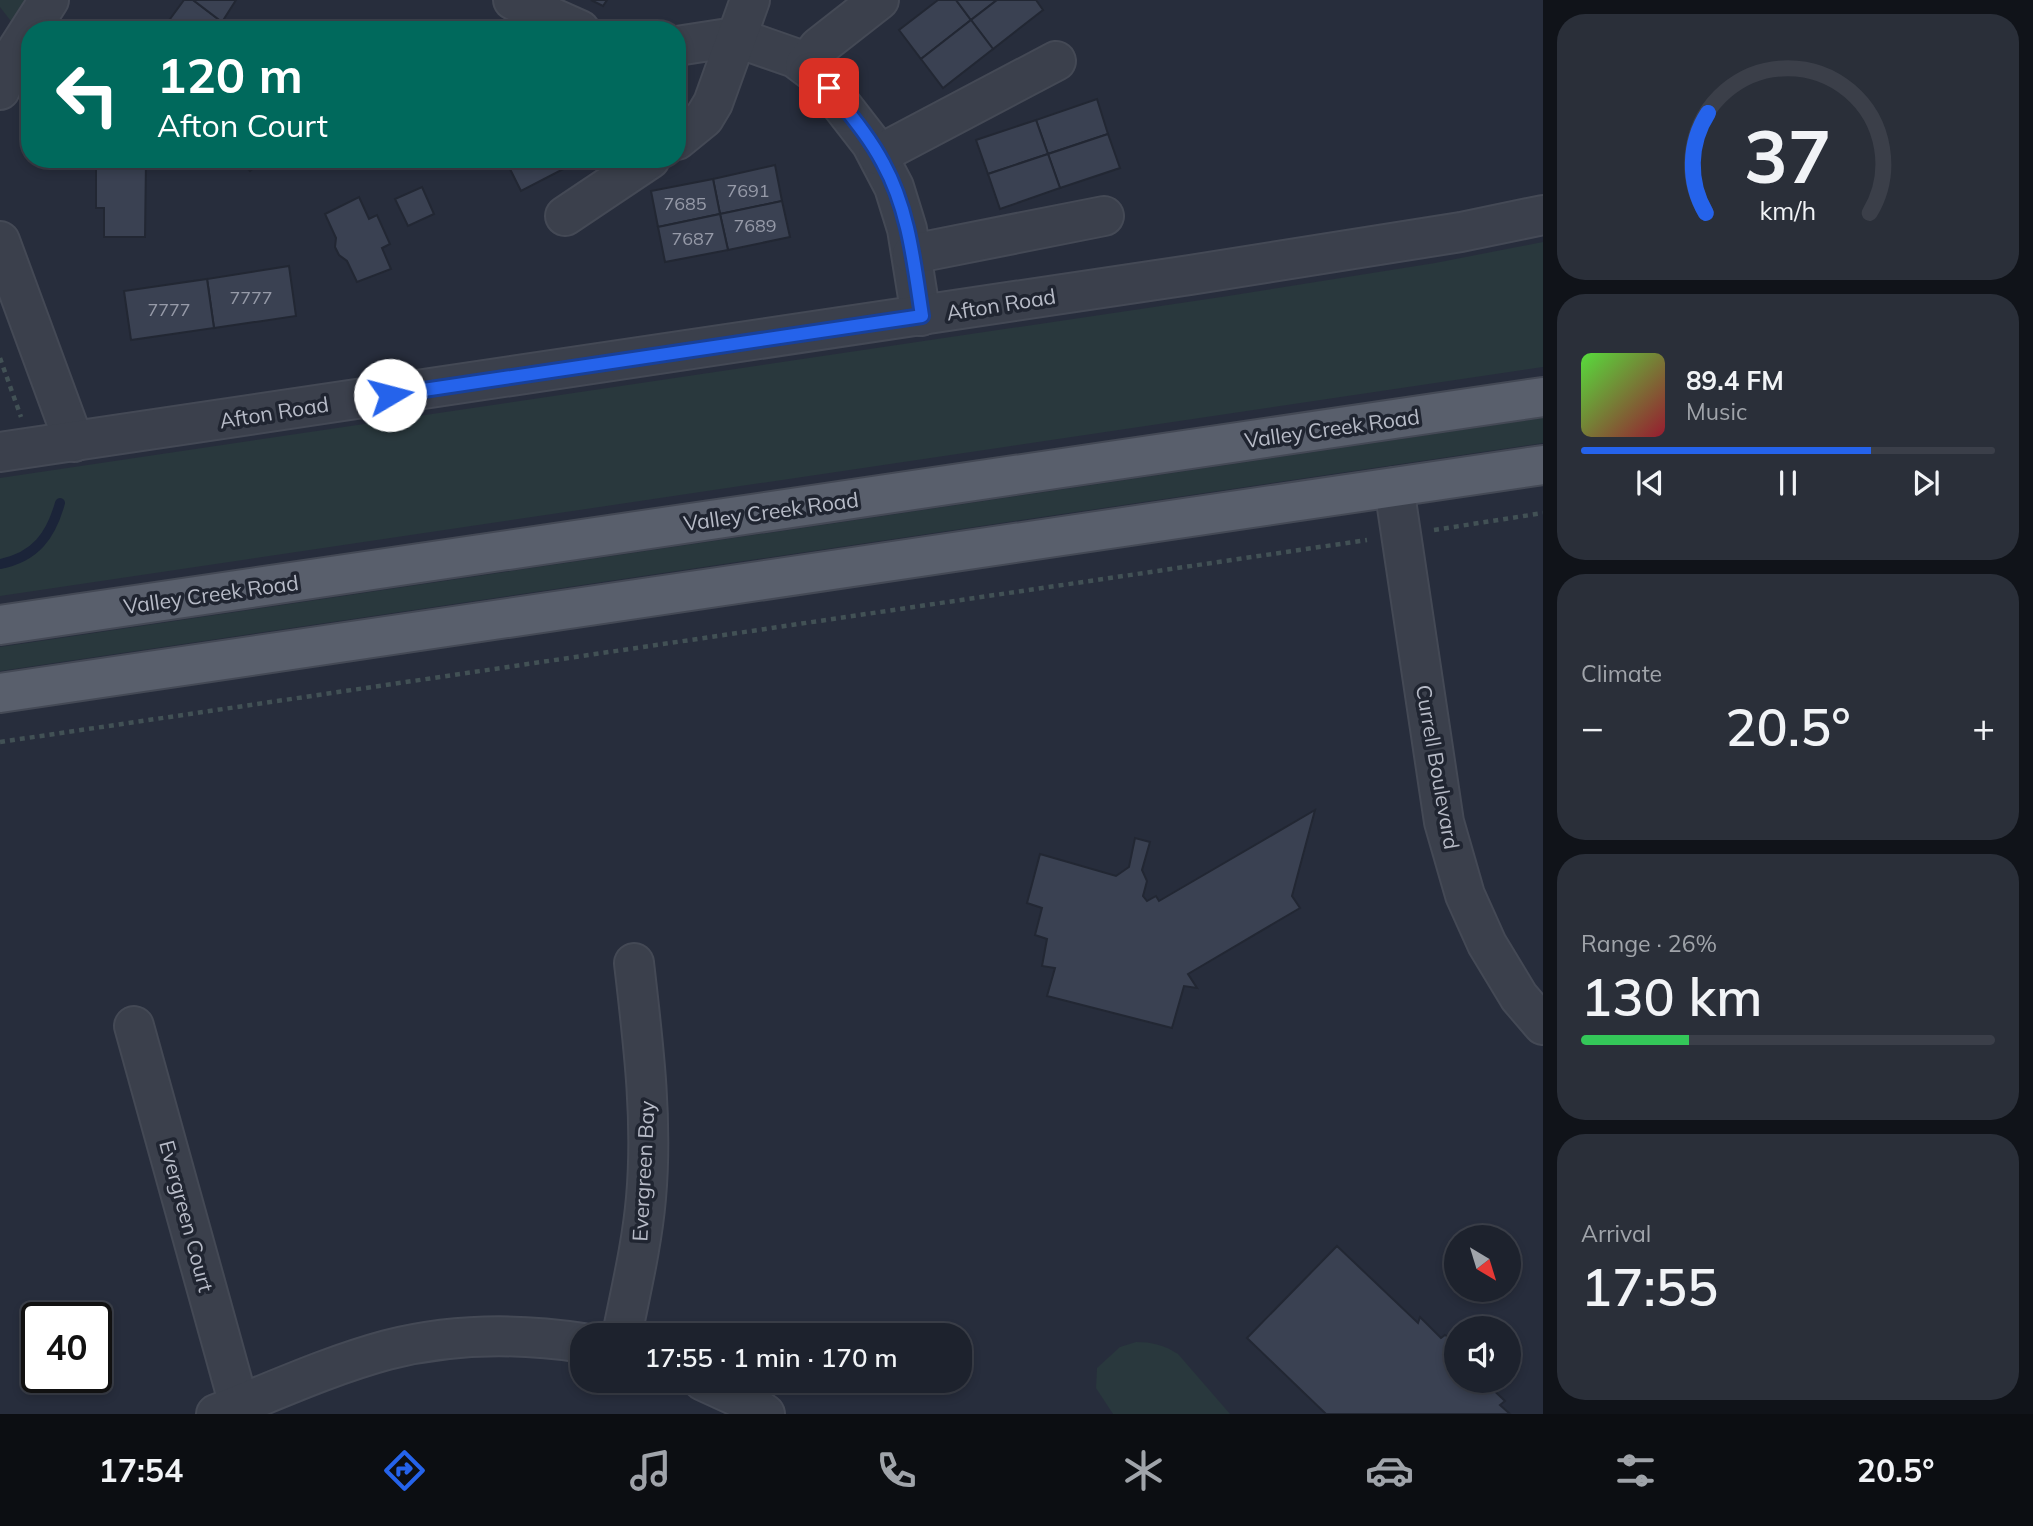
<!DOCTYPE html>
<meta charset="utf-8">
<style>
body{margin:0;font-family:Mulish,sans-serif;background:#2a2f39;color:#f1f3f6;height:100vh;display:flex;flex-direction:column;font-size:26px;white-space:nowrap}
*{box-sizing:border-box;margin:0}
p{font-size:23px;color:#a0a4aa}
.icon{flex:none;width:38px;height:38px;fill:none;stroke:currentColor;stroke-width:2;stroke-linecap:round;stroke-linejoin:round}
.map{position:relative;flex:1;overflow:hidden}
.side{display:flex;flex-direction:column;gap:14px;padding:14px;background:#101319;width:490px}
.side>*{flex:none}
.banner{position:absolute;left:21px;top:21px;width:665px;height:147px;border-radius:28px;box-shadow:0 4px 10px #0003,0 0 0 2px #3b3f49;background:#00695c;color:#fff;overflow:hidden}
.needle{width:46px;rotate:142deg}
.tools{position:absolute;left:1444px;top:1225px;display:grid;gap:14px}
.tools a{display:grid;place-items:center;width:77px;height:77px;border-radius:50%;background:#1d222d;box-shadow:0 4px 10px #0003,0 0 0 2px #3b3f49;font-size:35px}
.speed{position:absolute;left:21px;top:1302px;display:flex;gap:14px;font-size:35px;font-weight:700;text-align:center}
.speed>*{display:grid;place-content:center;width:91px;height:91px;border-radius:50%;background:#1d222d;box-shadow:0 4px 10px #0003,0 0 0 2px #3b3f49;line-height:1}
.speed .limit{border:4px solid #111;border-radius:10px;background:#fff;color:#111}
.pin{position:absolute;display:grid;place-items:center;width:60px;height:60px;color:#fff;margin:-30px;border-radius:14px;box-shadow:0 4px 10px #0006}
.me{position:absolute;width:77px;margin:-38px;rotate:82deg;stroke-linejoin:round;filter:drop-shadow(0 0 5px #0008)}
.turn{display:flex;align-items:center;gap:24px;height:147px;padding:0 21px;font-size:32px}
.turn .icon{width:91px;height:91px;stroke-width:2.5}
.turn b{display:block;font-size:49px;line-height:60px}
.big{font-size:52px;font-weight:600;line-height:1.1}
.side .card{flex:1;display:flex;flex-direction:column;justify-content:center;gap:10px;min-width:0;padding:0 24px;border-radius:28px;background:#2a2f39}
.side .dial{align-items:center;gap:0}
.dial svg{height:182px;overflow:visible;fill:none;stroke:#3b3f49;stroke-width:7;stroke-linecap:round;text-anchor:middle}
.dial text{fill:#f1f3f6;stroke:none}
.song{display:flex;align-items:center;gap:21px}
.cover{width:84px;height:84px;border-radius:10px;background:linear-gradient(135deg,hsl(110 70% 55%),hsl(350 70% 35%))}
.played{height:7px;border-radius:4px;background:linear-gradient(90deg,#2563eb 70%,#3b3f49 70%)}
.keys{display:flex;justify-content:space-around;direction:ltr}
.heat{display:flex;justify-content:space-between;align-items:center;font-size:38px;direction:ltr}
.charge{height:10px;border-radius:5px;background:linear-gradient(90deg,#34c759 26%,#3b3f49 0)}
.trip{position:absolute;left:570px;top:1323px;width:402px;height:70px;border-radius:28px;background:#1d222d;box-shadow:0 4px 10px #0003,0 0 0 2px #3b3f49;font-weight:600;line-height:70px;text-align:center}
.tabs{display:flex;height:112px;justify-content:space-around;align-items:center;background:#0c0e12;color:#a0a4aa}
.tabs .icon{width:49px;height:49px}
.tabs .on{color:#2563eb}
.tabs b{font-size:32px;color:#f1f3f6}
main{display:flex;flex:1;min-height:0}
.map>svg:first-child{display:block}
.green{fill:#29383d}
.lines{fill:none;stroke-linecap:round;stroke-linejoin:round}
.stream{stroke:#1b2439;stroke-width:10}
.building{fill:#3a4152;stroke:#222733;stroke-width:2}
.minor-casing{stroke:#444955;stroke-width:42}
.major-casing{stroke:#444955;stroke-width:42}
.path{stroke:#425155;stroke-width:4.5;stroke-dasharray:5 5;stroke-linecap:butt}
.minor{stroke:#3b404c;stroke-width:38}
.major{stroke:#595f6c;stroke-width:38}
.route-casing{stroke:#184099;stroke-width:18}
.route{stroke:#2563eb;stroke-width:12}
.labels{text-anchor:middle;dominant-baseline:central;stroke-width:7;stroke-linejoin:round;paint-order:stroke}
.number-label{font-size:18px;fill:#969aa8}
.street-label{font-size:21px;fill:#b7bbc7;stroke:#202531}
</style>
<main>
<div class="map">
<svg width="1543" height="1414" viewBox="0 0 1543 1414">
<rect width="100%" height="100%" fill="#272d3c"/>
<!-- green -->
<g class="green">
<path d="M0 0H49L24 38 0 7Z"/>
<path d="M1543 242V367L0 596V478L1228 296 1435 263Z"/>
<path d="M1543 418V443L0 671V647Z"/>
<path d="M1136 1342C1152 1342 1164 1345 1178 1354L1230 1414H1113L1096 1388 1097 1368 1120 1347Z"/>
</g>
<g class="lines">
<!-- stream -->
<path class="stream" d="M0 564C36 557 51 535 60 503"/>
</g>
<!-- building -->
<g class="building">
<path d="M184 0H193L222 22 216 30H162Z"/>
<path d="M193 0H236L222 22Z"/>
<path d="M591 0H607L603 6Z"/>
<path d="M938 0H956L971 20 921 59 899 30Z"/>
<path d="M956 0H997L971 20Z"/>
<path d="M997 0H1036L1043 10 993 49 971 20Z"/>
<path d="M971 20 993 49 943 88 921 59Z"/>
<path d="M1097 99 1108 134 1048 154 1036 120Z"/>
<path d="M1036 120 1048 154 988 174 976 140Z"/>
<path d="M1108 134 1120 168 1060 188 1048 154Z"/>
<path d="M1048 154 1060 188 1000 209 988 174Z"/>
<path d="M96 159H146V161L96 160Z"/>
<path d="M240 159H262V160L250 171Z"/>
<path d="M505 159H576L577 162 521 191Z"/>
<path d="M96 160 146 161 145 237H104V208H96Z"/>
<path d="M775 165 782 201 720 214 713 179Z"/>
<path d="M713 179 720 214 658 227 651 191Z"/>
<path d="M422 187 434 214 408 226 395 199Z"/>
<path d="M359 197 369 219 377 215 390 244 382 248 391 269 357 282 347 261 339 255 335 247 336 238 325 214Z"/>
<path d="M782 201 790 237 728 250 720 214Z"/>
<path d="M720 214 728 250 665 262 658 227Z"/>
<path d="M289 266 296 316 214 328 207 279Z"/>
<path d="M207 279 214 328 131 340 124 291Z"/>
<path d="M1315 810 1292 896 1300 908 1188 974 1197 988 1184 986 1172 1028 1047 996 1055 968 1042 966 1047 939 1035 935 1042 908 1027 903 1040 854 1116 876 1129 867 1135 838 1150 842 1142 870 1147 881 1143 896 1147 901 1156 896 1159 901Z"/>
<path d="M1337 1246 1418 1323 1420 1317 1441 1338 1445 1335 1456 1342V1381H1486L1485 1382 1505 1401 1500 1405 1510 1414H1326L1247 1338Z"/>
</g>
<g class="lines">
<defs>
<g id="minor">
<path d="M513 0 580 30"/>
<path d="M677 46 735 37 795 58 819 76 871 143 894 187 907 229 921 316"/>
<path d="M805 65 819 47 879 0"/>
<path d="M0 90 17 50 49 0"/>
<path d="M677 140 704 118 713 103 750 0"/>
<path d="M878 155 1056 61"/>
<path d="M565 216 650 159"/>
<path d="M0 241 74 442"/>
<path d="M912 254 1104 216"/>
<path d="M0 452 1190 275 1461 232 1543 215"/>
<path d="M1394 487 1444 822 1465 895 1487 944 1519 997 1543 1025"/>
<path d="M134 1026 239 1405"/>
<path d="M622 1335C631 1290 642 1244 646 1198 653 1119 643 1041 634 963"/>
<path d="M703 1381 747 1401 765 1414"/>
<path d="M216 1414C272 1392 328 1366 387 1350 450 1334 519 1333 583 1343"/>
</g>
<g id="major">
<path d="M0 625 1543 397"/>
<path d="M0 693 1543 465"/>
</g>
</defs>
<!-- minor casing -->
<use href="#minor" class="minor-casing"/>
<!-- major casing -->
<use href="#major" class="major-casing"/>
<!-- path -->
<g class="path">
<path d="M0 358 21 417"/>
<path d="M1434 530 1543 513"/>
<path d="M0 742 1367 540"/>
</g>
<!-- minor -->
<use href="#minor" class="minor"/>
<!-- major -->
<use href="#major" class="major"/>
</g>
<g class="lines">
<defs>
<path id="route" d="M390 395 922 316C914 264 909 210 883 163 869 136 848 112 829 88"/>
</defs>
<!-- route casing -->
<use href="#route" class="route-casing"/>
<!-- route -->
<use href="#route" class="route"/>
</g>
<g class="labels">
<!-- number labels -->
<g class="number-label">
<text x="748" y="190">7691</text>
<text x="685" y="203">7685</text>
<text x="755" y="225">7689</text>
<text x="693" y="238">7687</text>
<text x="251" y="297">7777</text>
<text x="169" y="309">7777</text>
</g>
<!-- street labels -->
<g class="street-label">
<text transform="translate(1001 304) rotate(-9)">Afton Road</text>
<text transform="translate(274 412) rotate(-9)">Afton Road</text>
<text transform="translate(1332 428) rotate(-8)">Valley Creek Road</text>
<text transform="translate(771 511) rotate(-8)">Valley Creek Road</text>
<text transform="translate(211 594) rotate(-8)">Valley Creek Road</text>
<text transform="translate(1438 767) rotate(80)">Currell Boulevard</text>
<text transform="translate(643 1171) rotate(-87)">Evergreen Bay</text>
<text transform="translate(187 1216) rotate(75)">Evergreen Court</text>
</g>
</g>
</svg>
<div class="tools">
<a><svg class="needle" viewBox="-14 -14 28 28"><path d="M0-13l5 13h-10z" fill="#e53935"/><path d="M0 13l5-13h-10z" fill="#a0a4aa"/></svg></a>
<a><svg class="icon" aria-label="sound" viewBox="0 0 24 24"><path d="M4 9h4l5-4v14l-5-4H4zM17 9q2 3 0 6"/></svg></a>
</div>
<div class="speed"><div class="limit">40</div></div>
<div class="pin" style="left:829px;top:88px;background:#d93025"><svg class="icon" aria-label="arrive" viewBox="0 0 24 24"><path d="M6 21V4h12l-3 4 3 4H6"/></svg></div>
<svg class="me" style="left:390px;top:395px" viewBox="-20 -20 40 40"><circle r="19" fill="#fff"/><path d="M0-13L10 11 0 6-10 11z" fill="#2563eb"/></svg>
<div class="trip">17:55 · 1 min · 170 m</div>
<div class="banner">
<div class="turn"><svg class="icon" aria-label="left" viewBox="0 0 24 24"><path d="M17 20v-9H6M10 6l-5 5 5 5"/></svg><div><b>120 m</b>Afton Court</div></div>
</div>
</div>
<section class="side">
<div class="card dial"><svg viewBox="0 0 100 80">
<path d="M14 69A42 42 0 1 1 86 69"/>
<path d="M14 69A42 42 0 0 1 15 25" stroke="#2563eb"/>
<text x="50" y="56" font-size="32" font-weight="700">37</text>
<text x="50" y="72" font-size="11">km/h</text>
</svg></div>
<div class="card">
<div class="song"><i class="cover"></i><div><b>89.4 FM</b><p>Music</p></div></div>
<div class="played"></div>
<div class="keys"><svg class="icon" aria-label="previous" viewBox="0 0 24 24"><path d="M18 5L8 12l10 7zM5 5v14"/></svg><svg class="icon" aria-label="pause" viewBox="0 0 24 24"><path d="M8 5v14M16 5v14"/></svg><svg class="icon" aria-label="next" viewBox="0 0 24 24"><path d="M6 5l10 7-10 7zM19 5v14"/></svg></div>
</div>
<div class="card"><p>Climate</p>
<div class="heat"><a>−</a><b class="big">20.5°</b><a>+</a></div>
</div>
<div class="card"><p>Range · 26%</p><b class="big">130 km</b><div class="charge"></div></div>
<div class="card"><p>Arrival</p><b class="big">17:55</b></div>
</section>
</main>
<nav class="tabs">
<b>17:54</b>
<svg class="icon on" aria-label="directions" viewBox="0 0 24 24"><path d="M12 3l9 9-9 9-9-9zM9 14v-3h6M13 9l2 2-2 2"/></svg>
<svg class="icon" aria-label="music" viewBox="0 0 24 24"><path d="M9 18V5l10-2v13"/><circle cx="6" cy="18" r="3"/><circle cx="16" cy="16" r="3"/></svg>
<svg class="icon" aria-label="phone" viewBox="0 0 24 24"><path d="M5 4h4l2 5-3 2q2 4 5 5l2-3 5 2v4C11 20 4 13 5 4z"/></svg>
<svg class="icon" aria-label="climate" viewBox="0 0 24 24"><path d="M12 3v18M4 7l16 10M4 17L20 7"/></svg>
<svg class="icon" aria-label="car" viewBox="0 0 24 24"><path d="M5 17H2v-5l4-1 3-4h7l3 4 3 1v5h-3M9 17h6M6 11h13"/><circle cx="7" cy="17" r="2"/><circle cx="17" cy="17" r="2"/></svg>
<svg class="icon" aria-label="filters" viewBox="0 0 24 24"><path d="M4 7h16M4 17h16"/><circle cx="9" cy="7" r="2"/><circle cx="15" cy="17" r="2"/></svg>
<b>20.5°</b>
</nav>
